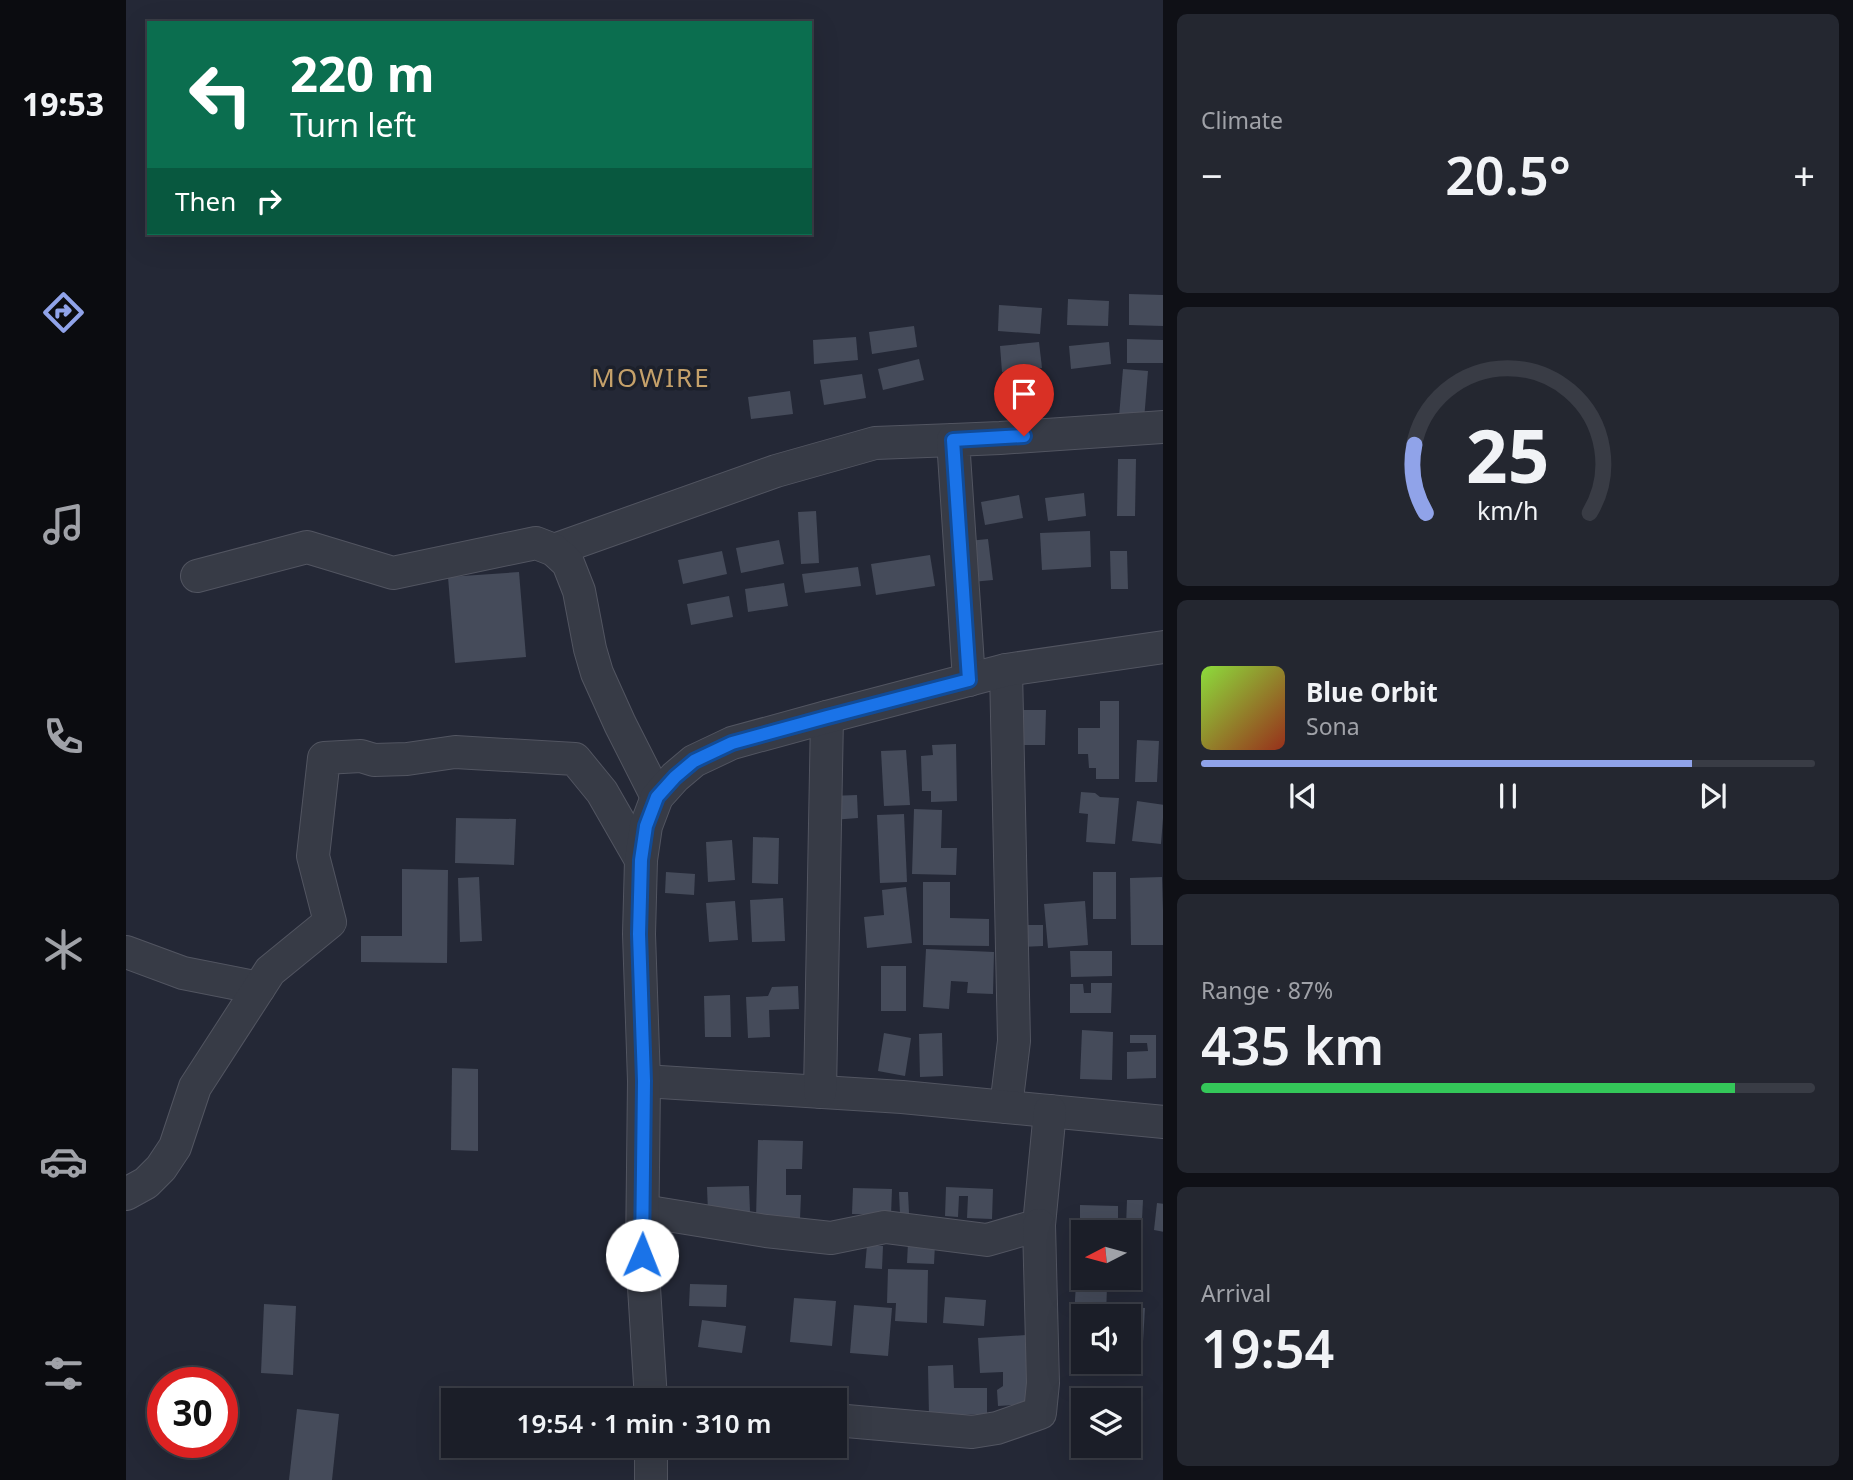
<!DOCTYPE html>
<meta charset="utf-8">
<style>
body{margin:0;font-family:"Noto Sans",sans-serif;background:#242730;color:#f1f3f6;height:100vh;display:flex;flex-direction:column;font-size:26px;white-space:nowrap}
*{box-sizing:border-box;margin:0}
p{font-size:23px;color:#a0a2a8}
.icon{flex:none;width:38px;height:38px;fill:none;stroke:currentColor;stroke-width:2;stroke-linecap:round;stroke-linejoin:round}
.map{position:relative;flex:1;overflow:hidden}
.details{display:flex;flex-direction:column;gap:14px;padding:14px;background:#0f1016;width:690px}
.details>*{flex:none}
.banner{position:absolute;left:21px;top:21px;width:665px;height:214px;border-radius:0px;box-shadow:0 7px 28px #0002,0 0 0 2px #393c45;background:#0b6e4f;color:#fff;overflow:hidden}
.needle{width:46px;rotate:264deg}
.fabs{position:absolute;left:945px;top:1220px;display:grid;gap:14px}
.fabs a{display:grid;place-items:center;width:70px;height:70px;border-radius:0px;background:#1b1e28;box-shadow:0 7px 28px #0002,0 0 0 2px #393c45;font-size:35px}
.speed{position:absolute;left:21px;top:1367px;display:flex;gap:14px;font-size:35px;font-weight:700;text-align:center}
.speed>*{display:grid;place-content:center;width:91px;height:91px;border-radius:50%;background:#1b1e28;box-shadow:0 7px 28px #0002,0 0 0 2px #393c45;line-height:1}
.speed .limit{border:10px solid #d22;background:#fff;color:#111}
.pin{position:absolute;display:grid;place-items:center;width:60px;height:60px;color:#fff;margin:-72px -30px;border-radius:50% 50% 50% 0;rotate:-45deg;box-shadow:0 0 7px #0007}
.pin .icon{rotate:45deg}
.me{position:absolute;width:77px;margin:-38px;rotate:1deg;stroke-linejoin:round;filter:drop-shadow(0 0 5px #0008)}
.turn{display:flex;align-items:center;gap:24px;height:147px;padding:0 28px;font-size:32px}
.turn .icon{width:91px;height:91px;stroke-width:2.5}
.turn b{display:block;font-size:49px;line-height:60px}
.then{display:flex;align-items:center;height:66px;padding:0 28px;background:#0003;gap:14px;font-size:26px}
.big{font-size:52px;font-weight:600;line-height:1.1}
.details .widget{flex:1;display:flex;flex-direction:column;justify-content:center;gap:10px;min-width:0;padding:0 24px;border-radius:10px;background:#242730}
.details .dial{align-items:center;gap:0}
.dial svg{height:182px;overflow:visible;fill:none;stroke:#393c45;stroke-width:7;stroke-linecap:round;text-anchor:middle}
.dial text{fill:#f1f3f6;stroke:none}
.song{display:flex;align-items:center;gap:21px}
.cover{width:84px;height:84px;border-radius:10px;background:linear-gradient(135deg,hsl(90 70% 55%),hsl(10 70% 35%))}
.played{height:7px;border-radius:4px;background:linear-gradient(90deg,#90a3e9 80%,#393c45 80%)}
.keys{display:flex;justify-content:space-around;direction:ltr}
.heat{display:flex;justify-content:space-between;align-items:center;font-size:38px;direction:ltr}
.charge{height:10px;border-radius:5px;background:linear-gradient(90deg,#34c759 87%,#393c45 0)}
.trip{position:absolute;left:315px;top:1388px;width:406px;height:70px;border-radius:0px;background:#1b1e28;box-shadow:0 7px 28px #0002,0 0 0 2px #393c45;font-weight:600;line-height:70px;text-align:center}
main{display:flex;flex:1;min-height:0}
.tabs{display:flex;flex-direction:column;width:126px;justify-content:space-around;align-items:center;background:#0b0c10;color:#a0a2a8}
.tabs .icon{width:49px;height:49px}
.tabs .selected{color:#90a3e9}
.tabs b{font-size:32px;color:#f1f3f6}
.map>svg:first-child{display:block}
.building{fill:#454b5a}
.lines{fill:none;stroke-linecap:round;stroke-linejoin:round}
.minor-casing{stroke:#525561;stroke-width:34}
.minor{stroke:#373b46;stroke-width:32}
.route-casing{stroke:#114b97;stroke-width:18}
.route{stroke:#1a73e8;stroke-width:12}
.labels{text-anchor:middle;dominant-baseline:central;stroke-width:7;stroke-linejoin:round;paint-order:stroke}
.quarter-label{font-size:26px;letter-spacing:2px;fill:#c5a16a;stroke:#1c202b}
</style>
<main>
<nav class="tabs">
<b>19:53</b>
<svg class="icon selected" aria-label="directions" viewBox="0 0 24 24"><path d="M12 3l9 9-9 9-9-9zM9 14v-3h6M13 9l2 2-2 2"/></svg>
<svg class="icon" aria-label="music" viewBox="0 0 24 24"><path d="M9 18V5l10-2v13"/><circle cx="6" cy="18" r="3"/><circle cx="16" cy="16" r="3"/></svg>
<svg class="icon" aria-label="phone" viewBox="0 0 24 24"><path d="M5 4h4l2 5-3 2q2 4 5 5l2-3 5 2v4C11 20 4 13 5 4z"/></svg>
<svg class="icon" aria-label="climate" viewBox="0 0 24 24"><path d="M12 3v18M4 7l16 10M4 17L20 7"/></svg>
<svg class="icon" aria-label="car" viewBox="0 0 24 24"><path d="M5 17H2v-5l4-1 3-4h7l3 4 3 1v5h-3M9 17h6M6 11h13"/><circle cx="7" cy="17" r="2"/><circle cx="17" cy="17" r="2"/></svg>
<svg class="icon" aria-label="filters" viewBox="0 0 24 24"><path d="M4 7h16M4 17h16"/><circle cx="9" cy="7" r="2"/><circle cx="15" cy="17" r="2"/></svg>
</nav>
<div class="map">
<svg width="1038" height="1480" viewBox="0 0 1038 1480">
<rect width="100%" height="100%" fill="#242836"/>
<!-- building -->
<g class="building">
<path d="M1003 294 1038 295V326L1003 325Z"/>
<path d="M942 299 983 301 982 326 941 325Z"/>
<path d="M873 305 916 308 914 334 872 331Z"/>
<path d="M788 326 791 347 746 354 743 332Z"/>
<path d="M730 337 732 360 688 364 687 340Z"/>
<path d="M1001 339 1038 340V363H1001Z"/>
<path d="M913 342 916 368 876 372 874 346Z"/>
<path d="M983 342 985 364 945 369 943 346Z"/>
<path d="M793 359 798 380 757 390 752 369Z"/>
<path d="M997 369 1022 371 1018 420 993 417Z"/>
<path d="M736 374 740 398 698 405 694 380Z"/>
<path d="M664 391 667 414 625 419 622 397Z"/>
<path d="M992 459H1010L1009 516H991Z"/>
<path d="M958 493 960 516 922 521 919 498Z"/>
<path d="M893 495 897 518 859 525 855 502Z"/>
<path d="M690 511 693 563 675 564 672 512Z"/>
<path d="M964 531 965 567 916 570 914 533Z"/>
<path d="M862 539 867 580 846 582 842 541Z"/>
<path d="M653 540 658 564 615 573 610 548Z"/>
<path d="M596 551 601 574 557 584 552 560Z"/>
<path d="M984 551H1001L1002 589H985Z"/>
<path d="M804 555 809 586 750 595 745 564Z"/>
<path d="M732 567 735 586 679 593 676 574Z"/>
<path d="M393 572 400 657 329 663 322 577Z"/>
<path d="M658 583 662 606 622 612 619 589Z"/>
<path d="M603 596 607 617 565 625 561 604Z"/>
<path d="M974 701H993V779H970V768H963L962 754H952V728H974Z"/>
<path d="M893 710H920L919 745H893Z"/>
<path d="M1011 740 1033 741 1031 782H1009Z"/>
<path d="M830 744 831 801 805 802V791H796L795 756 807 755 806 745Z"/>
<path d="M780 750 784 805 758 806 755 751Z"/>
<path d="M955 792 969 793 974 797 993 798 989 844 960 842 962 814 953 813Z"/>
<path d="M731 795 732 818 706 820 704 796Z"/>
<path d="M1011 801 1038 805 1035 844 1006 841Z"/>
<path d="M788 809 816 810 815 848H831L830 875 786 874Z"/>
<path d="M778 814 781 882 754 883 751 815Z"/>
<path d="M330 818 390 819 388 865 329 863Z"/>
<path d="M627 837 653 838 652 884 626 883Z"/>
<path d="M606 840 609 880 582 882 580 842Z"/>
<path d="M276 869 322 870 321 963 235 962V936H276Z"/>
<path d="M540 872 569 874 568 895 539 893Z"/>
<rect x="967" y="872" width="23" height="47"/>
<path d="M353 877 356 941 334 942 332 878Z"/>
<path d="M1036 877 1038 945H1005L1004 878Z"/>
<path d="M797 882H824V918L863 919V946L797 945Z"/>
<path d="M780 887 786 943 741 948 738 917 758 915 756 890Z"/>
<path d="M657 898 659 941 626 942 624 900Z"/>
<path d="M609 901 612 940 583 942 580 903Z"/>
<path d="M959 901 962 945 922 948 918 904Z"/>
<path d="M895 925H917V946L895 947Z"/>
<path d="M800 949 868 952 867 994 841 993 842 982 825 981 823 1009 797 1007Z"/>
<path d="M944 951H986V976L945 977Z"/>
<rect x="755" y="966" width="25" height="45"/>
<path d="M965 983H986L985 1013H944V984H957L958 993H965Z"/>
<path d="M672 986 673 1009 643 1010 644 1037 622 1038 620 997 642 996 646 987Z"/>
<path d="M604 995 605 1037H579L578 996Z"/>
<path d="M956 1030 987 1032 986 1080 954 1079Z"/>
<path d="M758 1033 785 1038 779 1076 752 1071Z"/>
<path d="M816 1033 817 1076 794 1077 793 1034Z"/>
<path d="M1004 1035H1030V1078L1001 1079V1052L1022 1051 1021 1043H1004Z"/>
<path d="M326 1068 352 1069V1151L325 1150Z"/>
<path d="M632 1140 677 1141 676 1169H660V1195H675L674 1219 630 1218Z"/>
<path d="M623 1186 624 1212H582L581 1187Z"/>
<path d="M820 1187 867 1189 866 1219 841 1218 842 1196H833L832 1217 819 1216Z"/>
<path d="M727 1188 766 1189 765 1215 726 1214Z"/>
<path d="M773 1192H782L783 1213 774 1214Z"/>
<path d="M1001 1200H1017L1016 1220H1010V1227H1000Z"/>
<path d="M1031 1203 1038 1204V1232L1028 1230Z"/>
<path d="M954 1205 992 1206V1228L954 1227Z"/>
<path d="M782 1243 809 1244 808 1264 781 1263Z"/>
<path d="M741 1245 757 1246 756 1269 739 1268Z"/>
<path d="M944 1259H957V1278H964V1280H944Z"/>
<path d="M762 1269 802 1270 801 1323 769 1321 770 1303H761Z"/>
<path d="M564 1284 601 1285 600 1307 563 1306Z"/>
<path d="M950 1284 981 1286 980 1316 948 1317Z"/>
<path d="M819 1297 860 1300 858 1326 817 1323Z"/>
<path d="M668 1298 710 1301 706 1346 664 1342Z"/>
<path d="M138 1304 170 1306 167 1375 135 1373Z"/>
<path d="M728 1305 766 1308 762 1356 724 1353Z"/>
<path d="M985 1306 1019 1308 1015 1376 981 1374 982 1362H1003V1316H984Z"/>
<path d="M576 1320 620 1326 616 1353 572 1347Z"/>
<path d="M900 1335 904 1404 872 1406 871 1390 877 1386V1372L854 1373 852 1338Z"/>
<path d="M827 1365 828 1388H861V1414L803 1416 802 1366Z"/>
<path d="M171 1409 213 1414 206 1480H163Z"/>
</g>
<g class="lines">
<defs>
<g id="minor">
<path d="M428 550 650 471 749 443 827 440"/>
<path d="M71 576 181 547 267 573 410 543 428 550 442 563 453 591 464 649 471 673 494 724 531 797"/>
<path d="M880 670 888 1041 880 1107"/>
<path d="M843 680 827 440 874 438 1038 427"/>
<path d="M0 952 57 973 133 988"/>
<path d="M518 1081 776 1097 1038 1122"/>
<path d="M694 1092 701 717"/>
<path d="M0 1194 20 1183 35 1168 49 1147 69 1087 144 971 204 922 187 856 198 758 235 756 248 760 281 759 329 752 449 759 476 792 515 860"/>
<path d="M517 1211 640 1231 705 1238 759 1227 861 1240 913 1225 924 1111"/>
<path d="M525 1400 516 1255 518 1081 513 934 515 860 520 826 531 797 549 777 568 761 606 743 701 717 880 670 1038 647"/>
<path d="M709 1420 846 1432 871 1428 914 1413 917 1383 913 1225"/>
<path d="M525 1446V1480"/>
</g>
</defs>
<!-- minor casing -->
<use href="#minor" class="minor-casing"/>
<!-- minor -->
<use href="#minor" class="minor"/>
</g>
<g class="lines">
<defs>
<path id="route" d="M516 1255 518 1081 513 934 515 860 520 826 531 797 549 777 568 761 606 743 701 717 843 680 827 440 898 436"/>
</defs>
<!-- route casing -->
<use href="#route" class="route-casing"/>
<!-- route -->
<use href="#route" class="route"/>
</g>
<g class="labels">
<!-- quarter labels -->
<g class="quarter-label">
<text x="525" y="377">MOWIRE</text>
</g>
</g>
</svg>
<div class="fabs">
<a><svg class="needle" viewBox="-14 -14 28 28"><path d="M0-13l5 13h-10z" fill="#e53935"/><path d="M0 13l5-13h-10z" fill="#a0a2a8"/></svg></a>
<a><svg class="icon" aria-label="sound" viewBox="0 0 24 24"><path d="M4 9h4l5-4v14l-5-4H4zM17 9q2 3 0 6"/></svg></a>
<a><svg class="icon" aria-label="layers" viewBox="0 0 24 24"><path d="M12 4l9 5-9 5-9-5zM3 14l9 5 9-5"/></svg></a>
</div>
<div class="speed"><div class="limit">30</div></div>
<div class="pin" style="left:898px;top:436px;background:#d93025"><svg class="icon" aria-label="arrive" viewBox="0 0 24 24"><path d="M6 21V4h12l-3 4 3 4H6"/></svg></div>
<svg class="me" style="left:516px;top:1255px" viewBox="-20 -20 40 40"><circle r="19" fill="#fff"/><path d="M0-13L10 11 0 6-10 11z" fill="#1a73e8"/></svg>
<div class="trip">19:54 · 1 min · 310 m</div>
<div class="banner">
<div class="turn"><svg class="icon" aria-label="left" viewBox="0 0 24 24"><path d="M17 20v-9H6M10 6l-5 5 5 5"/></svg><div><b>220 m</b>Turn left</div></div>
<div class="then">Then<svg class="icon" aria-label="right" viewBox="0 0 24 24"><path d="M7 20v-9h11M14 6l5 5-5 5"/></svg></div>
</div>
</div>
<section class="details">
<div class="widget"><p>Climate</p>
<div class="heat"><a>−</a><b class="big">20.5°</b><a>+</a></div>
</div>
<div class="widget dial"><svg viewBox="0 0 100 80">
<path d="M14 69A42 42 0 1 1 86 69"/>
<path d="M14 69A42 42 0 0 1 9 39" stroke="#90a3e9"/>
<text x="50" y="56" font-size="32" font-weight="700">25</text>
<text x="50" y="72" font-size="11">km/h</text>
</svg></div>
<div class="widget">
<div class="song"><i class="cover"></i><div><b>Blue Orbit</b><p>Sona</p></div></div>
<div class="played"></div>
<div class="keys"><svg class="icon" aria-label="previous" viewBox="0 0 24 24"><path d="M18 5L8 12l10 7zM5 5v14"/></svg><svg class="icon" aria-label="pause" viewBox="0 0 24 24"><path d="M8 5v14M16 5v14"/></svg><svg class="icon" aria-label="next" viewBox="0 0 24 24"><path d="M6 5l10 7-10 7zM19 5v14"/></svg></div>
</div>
<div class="widget"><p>Range · 87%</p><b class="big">435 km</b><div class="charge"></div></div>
<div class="widget"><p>Arrival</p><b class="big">19:54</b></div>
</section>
</main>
